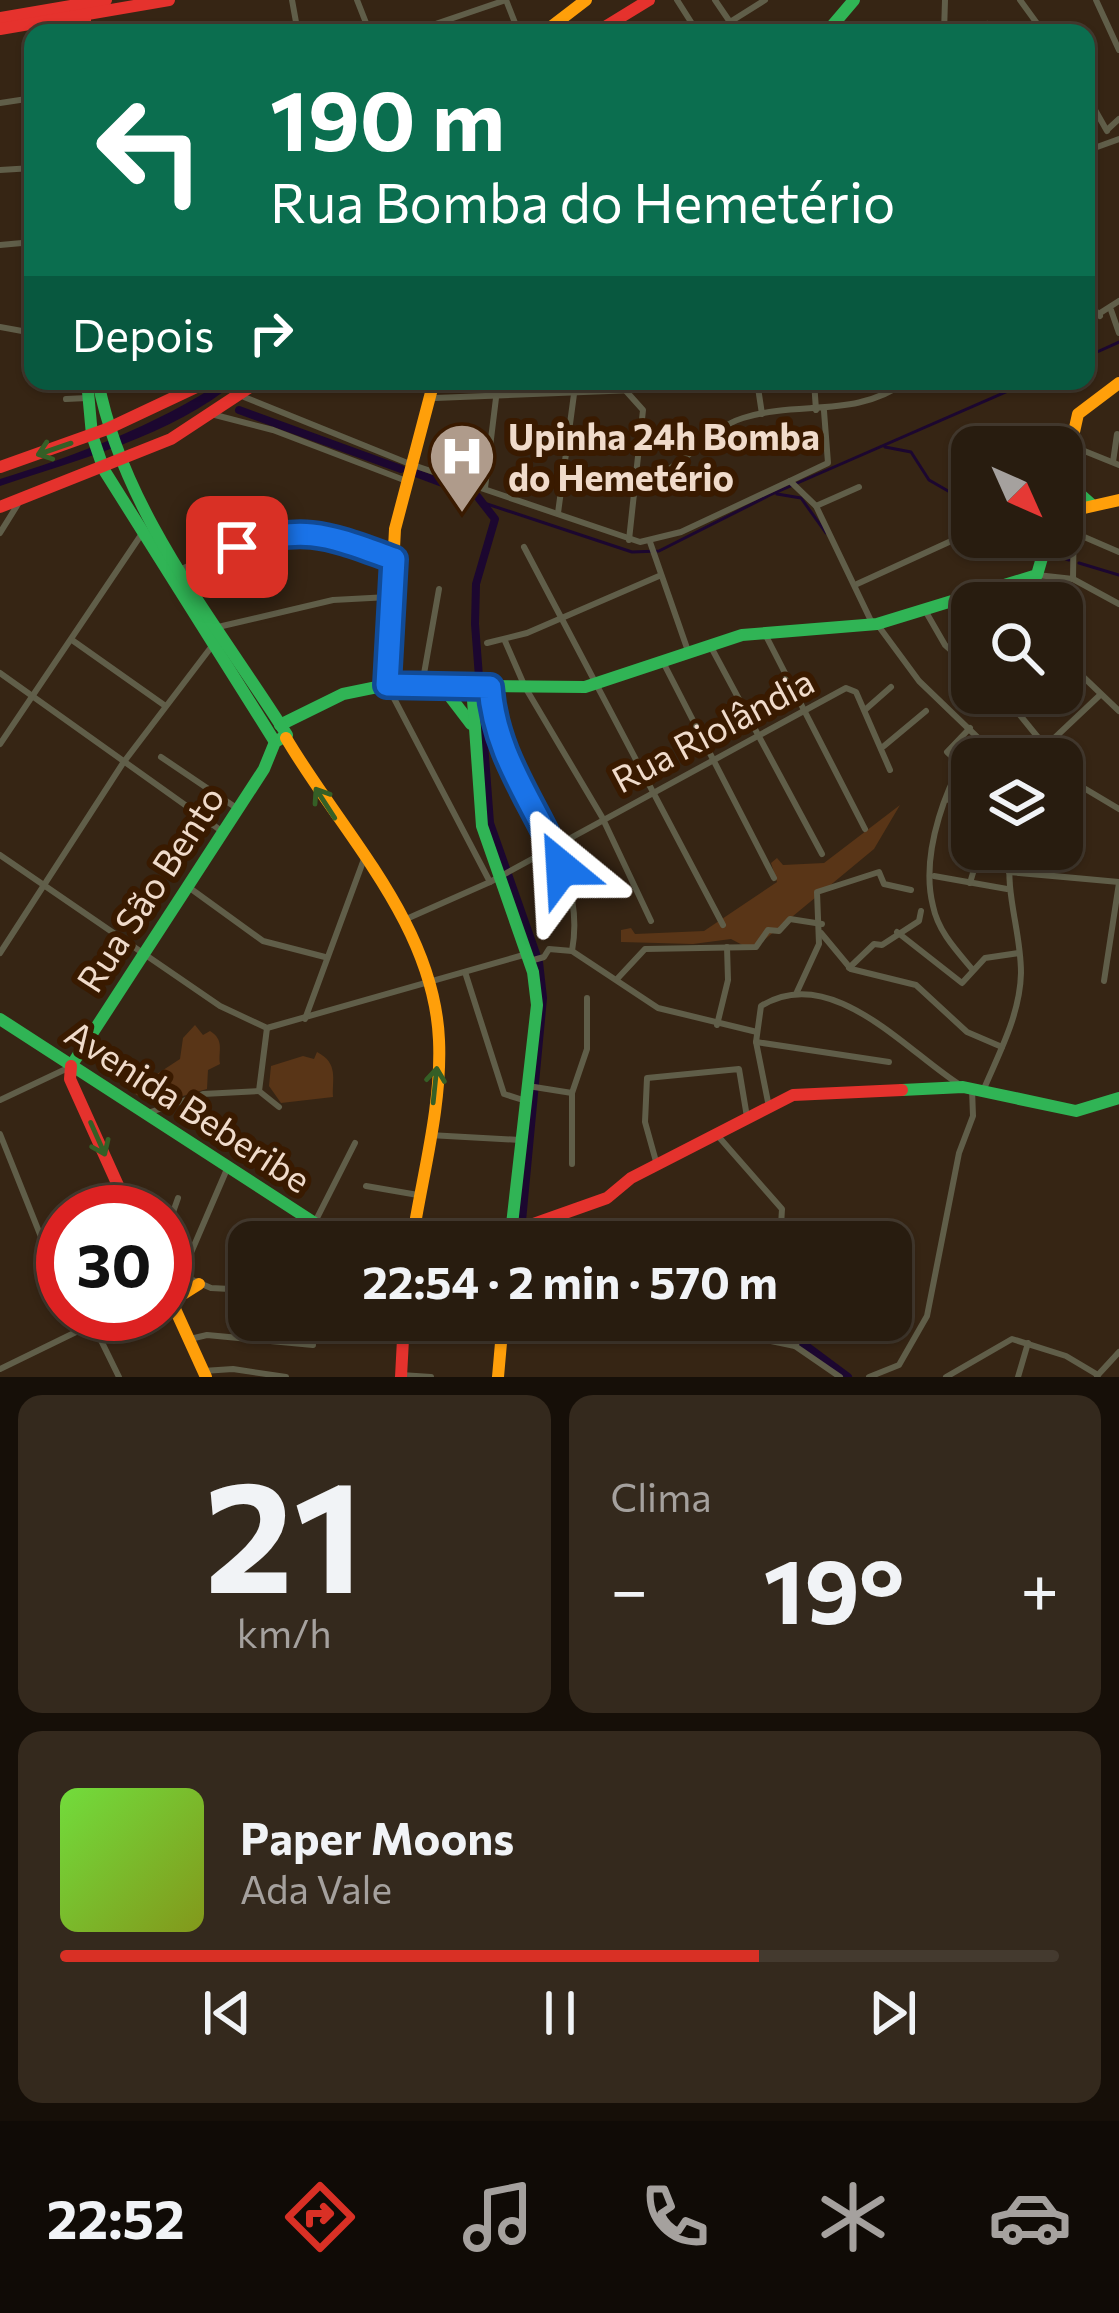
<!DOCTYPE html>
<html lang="pt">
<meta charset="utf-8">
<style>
body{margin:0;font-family:Commissioner,sans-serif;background:#34291d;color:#f1f3f6;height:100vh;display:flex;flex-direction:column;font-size:45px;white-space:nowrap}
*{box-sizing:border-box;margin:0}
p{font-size:39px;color:#a5a19e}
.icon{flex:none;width:66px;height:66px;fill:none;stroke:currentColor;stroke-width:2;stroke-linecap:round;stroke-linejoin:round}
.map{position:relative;height:1377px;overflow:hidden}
.panel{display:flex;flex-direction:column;gap:18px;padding:18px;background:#160f08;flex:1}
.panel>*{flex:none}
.top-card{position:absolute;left:24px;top:24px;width:1071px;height:366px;border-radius:24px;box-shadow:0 3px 9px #0004,0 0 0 3px #443a2f;background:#0b6e4f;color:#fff;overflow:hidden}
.needle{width:78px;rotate:135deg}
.fabs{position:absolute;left:951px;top:426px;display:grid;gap:24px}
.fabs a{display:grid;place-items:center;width:132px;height:132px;border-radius:24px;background:#281c0f;box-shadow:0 3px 9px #0004,0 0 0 3px #443a2f;font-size:60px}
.speed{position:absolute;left:36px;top:1185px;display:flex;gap:24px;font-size:60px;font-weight:700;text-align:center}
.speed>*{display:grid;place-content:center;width:156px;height:156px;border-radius:50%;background:#281c0f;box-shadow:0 3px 9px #0004,0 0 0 3px #443a2f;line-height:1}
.speed .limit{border:18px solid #d22;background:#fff;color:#111}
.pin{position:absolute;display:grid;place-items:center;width:102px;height:102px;color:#fff;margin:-51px;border-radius:24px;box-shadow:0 6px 18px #0006}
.me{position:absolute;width:132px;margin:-66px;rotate:333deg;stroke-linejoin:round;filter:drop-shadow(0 0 9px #0008)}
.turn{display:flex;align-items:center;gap:42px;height:252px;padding:0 48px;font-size:54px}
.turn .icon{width:156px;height:156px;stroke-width:2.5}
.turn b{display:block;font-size:84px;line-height:102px}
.then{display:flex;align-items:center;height:114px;padding:0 48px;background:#0003;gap:24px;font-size:45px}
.big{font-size:90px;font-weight:700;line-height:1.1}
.panel .card{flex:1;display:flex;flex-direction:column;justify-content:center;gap:18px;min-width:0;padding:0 42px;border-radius:24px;background:#34291d}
.panel .dial{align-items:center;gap:0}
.dial b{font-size:156px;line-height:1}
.song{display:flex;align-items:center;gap:36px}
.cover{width:144px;height:144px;border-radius:18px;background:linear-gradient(135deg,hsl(100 70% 55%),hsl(70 70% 35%))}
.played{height:12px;border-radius:6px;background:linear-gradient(90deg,#d93025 70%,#443a2f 70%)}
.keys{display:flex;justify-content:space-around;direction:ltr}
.heat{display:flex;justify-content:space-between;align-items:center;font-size:66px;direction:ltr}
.panel .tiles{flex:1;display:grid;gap:18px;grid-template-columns:1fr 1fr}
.card:last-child{grid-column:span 2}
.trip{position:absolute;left:228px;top:1221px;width:684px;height:120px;border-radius:24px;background:#281c0f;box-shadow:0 3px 9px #0004,0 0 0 3px #443a2f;font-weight:700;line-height:120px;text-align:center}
.tab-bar{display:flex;height:192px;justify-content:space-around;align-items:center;background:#100b06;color:#a5a19e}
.tab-bar .icon{width:84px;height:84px}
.tab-bar .selected{color:#d93025}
.tab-bar b{font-size:54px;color:#f1f3f6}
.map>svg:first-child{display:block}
.green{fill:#593517}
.water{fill:#1c0730}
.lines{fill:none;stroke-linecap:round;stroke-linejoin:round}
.stream{stroke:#1c0730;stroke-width:3}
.canal{stroke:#1c0730;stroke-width:8}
.street{stroke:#605e49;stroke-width:6}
.fast{stroke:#30b455;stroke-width:12}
.slow{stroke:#ff9f0a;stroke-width:12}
.jam{stroke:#e5322d;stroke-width:12}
.oneway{stroke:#355f26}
.route-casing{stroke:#114b97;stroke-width:30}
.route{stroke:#1a73e8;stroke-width:21}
.labels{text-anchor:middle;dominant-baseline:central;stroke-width:12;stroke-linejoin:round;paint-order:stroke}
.poi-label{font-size:36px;font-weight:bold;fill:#f0dbcb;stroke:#391a00;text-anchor:start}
.street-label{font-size:36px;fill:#f0dbcb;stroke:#391a00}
</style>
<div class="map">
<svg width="1119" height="1377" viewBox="0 0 1119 1377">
<rect width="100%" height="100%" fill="#362514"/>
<!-- green -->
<g class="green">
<path d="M900 805 874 849 752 950 731 939 693 944 621 942V930L631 928 635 934 704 931 777 882 771 863 777 858 783 865 824 863Z"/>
<path d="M195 1025 203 1035 210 1031C225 1040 218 1051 220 1064L208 1070 207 1089 152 1105 131 1091 180 1059 183 1038Z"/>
<path d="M317 1052C339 1063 332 1080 333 1097L281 1103 269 1086 271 1066 303 1056 314 1059Z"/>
</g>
<!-- water -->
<path class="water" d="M223 381H237C172 436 79 459 0 486V479C77 455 155 426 223 381Z"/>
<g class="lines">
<!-- stream -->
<g class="stream">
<path d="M1086 357 1119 342"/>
<path d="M885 447 911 452 929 480 962 499 972 522"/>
<path d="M777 494 801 498 826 533"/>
<path d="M487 504 632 552 659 551 770 495 1031 381"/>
<path d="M1004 537 1028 546"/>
<path d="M1051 553 1069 560"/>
<path d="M1079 563 1119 575"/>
</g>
<!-- canal -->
<g class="canal">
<path d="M239 410 401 469"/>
<path d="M413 472 477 496 495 519 476 584 475 624 490 823 539 962 543 998 520 1242"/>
<path d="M697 1320 801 1342 848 1377"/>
</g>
<!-- street -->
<g class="street">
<path d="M292 0 298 33"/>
<path d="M357 0 370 33"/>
<path d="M677 0 698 33"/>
<path d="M715 0 730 22 765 0"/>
<path d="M1020 0 1044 33"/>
<path d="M1096 0 1119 50"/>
<path d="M987 24 993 33"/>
<path d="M409 33 506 0 519 33"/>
<path d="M944 33 945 0"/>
<path d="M1086 94 1107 131"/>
<path d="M0 103 33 98"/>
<path d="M1107 130 1119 119"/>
<path d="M1086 151 1119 139"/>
<path d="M0 170 33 168"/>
<path d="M0 245 33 242"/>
<path d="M1086 300 1100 316"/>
<path d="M1111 310 1119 333"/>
<path d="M1086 322 1119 301"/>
<path d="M0 327 33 333"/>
<path d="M617 381 643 410 629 540"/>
<path d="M757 381 762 414"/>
<path d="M814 381 816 410"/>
<path d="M244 397 410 464 640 542 681 532 790 481 816 506 873 625"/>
<path d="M435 398 685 388 690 381"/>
<path d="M66 399 87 398"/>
<path d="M215 415 273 430 404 480"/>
<path d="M1072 446 1119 465"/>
<path d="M1113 462 1117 434"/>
<path d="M638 480C685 473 702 431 743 418 801 400 855 419 907 381"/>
<path d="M790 481 828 463 824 411"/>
<path d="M485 488 496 398"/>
<path d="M816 506 859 487"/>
<path d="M558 513 574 394"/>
<path d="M0 533 18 504"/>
<path d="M1075 533 1119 552"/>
<path d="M650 542 688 651"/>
<path d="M524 547 723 925"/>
<path d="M181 569C279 527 289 522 390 558"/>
<path d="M1037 575 1073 579 1119 604"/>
<path d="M1073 579 1074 511"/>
<path d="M857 584 960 537"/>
<path d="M926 612 945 645 972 669"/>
<path d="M877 624 919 681 1000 759"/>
<path d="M218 627 333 600 389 597"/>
<path d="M765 634 865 829"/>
<path d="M72 640 164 705"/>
<path d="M505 641 525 687 602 817 651 921"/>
<path d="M487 643 527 633 659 576"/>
<path d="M711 647 822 854"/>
<path d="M663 662 774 878"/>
<path d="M1062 669H1075L1119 711"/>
<path d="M0 673 223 832"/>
<path d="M387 685 490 882"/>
<path d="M422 685 439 589"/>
<path d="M490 687C492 712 494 737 505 760 536 826 586 874 572 951"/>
<path d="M1002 693 1045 746"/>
<path d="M1017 708 1034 693"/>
<path d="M866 709 891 687"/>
<path d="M0 744 141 535"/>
<path d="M884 746 926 711"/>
<path d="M161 757 238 809"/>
<path d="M1039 759 1046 746 1100 695"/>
<path d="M959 763 947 752 970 728"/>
<path d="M1062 775 1119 809"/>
<path d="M947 798 972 822"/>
<path d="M0 855 220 1006 267 1028 527 954"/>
<path d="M1009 872 1119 882"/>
<path d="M934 876 1007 889"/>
<path d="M970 883 980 849"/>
<path d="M187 886 263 941 325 957"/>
<path d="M404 920 490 882 846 688 856 692 890 770"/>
<path d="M897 932 962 983 985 958 1019 953"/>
<path d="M821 933 851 969 916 985 967 1032 1002 1047"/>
<path d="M0 953 123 763 212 646"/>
<path d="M530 961 544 957 549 949 572 951 658 1008 757 1032"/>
<path d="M849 968 874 944 882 945 919 921 921 911"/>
<path d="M972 969C956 950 938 931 933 906 920 855 946 777 980 739"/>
<path d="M465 972 504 1094 523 1100"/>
<path d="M618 978 645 949 756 947 768 930 779 931 790 919 822 924"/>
<path d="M1104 981 1119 883"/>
<path d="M796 994 819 944 817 892 879 872 884 884 911 890"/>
<path d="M305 1019 364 859"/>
<path d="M717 1025 728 980 727 947"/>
<path d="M756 1042 889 1062"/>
<path d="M528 1086 572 1093"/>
<path d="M259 1091 279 1107"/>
<path d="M983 1091C999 1053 1020 1015 1021 973 1021 930 1004 893 1011 849"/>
<path d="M0 1100 68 1068"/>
<path d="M769 1107 756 1042 761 1006C831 962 906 1051 960 1085"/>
<path d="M145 1114 203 1094 259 1091 267 1028"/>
<path d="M0 1134 63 1292"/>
<path d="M429 1135 520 1140"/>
<path d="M718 1136 782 1209 780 1242"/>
<path d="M572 1164V1093L587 1049V998"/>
<path d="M657 1165 645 1122 647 1078 739 1069 747 1117"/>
<path d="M366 1186 418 1195"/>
<path d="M315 1222 355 1143"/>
<path d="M414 1225 511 1232"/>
<path d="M783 1229 803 1242"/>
<path d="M165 1235 178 1198"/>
<path d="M165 1268 211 1288 249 1290"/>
<path d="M181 1276 227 1169"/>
<path d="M73 1314 80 1330"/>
<path d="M667 1320 795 1346 840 1377"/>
<path d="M404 1321 555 1329 657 1320"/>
<path d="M93 1324 119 1377"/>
<path d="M757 1337 761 1320"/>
<path d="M190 1339 207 1335 313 1345"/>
<path d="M795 1346 809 1320"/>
<path d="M0 1369 113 1314"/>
<path d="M203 1371 233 1369 286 1377"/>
<path d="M401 1375 431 1377"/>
<path d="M1097 1376 1119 1352"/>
<path d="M869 1377 899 1365 927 1316 959 1153 973 1116 972 1089"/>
<path d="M946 1377 1012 1339 1066 1356 1098 1375"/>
<path d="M1018 1377 1028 1343"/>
</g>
<!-- fast -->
<g class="fast">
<path d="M66 20 68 33"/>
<path d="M826 33 854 0"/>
<path d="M87 381 92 435 104 470 275 742"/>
<path d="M1064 480 1091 504"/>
<path d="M442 686 471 724"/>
<path d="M472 686 482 826 533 972 537 1005 510 1242"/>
<path d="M280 725 343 694 387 685 585 687 742 635 877 624 1037 575 1048 537"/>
<path d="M0 1019 344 1242"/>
<path d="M71 1066 264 769 275 742 287 735C217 624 123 512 98 381"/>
<path d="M902 1090 963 1087 1076 1111 1119 1098"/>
</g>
<!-- slow -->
<g class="slow">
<path d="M543 33 586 0"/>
<path d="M1062 486 1078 414 1119 383"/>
<path d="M1062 513 1119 500"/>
<path d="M387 685 395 529 434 381"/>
<path d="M286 738C342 833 434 924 439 1040 442 1107 422 1176 412 1242"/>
<path d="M165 1287 206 1377"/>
<path d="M172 1301 199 1284"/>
<path d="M498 1377 503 1320"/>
</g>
<!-- jam -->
<g class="jam">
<path d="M85 17V33"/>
<path d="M0 18 106 0"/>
<path d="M0 29 169 0"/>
<path d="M595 33 649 0"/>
<path d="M0 467 107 429 209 381"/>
<path d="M0 507 171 439 259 381"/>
<path d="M71 1066 70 1079 130 1212"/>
<path d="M511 1232 607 1198 631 1178 793 1095 902 1090"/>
<path d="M401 1377 404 1320"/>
</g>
</g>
<!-- one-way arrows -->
<defs><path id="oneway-shaft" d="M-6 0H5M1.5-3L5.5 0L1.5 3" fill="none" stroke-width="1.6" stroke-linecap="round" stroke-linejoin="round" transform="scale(3)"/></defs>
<g class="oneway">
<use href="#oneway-shaft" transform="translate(54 449) rotate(161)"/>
<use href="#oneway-shaft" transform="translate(325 803) rotate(-123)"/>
<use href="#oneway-shaft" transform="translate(435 1085) rotate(-84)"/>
<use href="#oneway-shaft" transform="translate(98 1139) rotate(66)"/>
</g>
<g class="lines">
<defs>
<path id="route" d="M237 547C303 523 330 536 394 559L387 685 490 687C495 757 536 805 562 868"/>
</defs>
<!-- route casing -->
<use href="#route" class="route-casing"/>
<!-- route -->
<use href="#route" class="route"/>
</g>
<!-- icons -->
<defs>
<symbol id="hospital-pin" viewBox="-11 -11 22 30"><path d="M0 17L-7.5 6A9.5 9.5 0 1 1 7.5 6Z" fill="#af9b8b" stroke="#391a00"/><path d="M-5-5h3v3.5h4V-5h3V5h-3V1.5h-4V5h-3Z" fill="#fff"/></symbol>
</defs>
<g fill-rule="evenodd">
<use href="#hospital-pin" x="424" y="418" width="76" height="104"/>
</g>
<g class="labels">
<!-- poi labels -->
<g class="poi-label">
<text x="508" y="435">Upinha 24h Bomba<tspan x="508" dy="41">do Hemetério</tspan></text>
</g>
<!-- street labels -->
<g class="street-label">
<text transform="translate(712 729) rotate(-28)">Rua Riolândia</text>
<text transform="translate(149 888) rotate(-57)">Rua São Bento</text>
<text transform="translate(189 1105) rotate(33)">Avenida Beberibe</text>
</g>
</g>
</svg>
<div class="fabs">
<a><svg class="needle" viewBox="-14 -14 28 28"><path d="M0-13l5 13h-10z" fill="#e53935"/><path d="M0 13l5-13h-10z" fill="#a5a19e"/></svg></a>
<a><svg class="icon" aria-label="search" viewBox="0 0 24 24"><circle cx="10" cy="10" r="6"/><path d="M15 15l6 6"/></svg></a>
<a><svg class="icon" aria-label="layers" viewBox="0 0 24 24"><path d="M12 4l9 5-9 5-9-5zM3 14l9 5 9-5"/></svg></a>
</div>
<div class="speed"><div class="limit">30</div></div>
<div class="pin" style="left:237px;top:547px;background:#d93025"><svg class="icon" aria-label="arrive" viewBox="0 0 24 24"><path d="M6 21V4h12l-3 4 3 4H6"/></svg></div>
<svg class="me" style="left:562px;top:868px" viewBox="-20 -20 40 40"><path d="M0-17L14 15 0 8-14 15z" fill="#1a73e8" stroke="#fff" stroke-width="4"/></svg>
<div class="trip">22:54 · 2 min · 570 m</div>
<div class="top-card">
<div class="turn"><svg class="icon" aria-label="left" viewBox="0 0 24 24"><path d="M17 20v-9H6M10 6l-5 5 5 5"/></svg><div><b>190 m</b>Rua Bomba do Hemetério</div></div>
<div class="then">Depois<svg class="icon" aria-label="right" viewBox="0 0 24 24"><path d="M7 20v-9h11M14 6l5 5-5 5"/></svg></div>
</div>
</div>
<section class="panel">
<div class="tiles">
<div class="card dial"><b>21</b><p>km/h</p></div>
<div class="card"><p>Clima</p>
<div class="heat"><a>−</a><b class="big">19°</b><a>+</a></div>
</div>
<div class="card">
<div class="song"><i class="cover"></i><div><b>Paper Moons</b><p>Ada Vale</p></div></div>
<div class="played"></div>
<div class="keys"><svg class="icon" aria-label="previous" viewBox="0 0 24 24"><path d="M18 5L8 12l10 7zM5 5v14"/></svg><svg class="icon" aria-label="pause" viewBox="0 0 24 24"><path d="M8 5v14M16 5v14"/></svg><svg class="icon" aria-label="next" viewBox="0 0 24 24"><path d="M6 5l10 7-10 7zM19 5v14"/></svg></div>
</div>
</div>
</section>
<nav class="tab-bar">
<b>22:52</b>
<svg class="icon selected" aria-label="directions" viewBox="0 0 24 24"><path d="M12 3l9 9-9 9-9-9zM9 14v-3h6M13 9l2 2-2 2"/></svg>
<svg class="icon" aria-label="music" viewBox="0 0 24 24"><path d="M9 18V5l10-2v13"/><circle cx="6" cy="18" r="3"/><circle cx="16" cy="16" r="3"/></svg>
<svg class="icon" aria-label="phone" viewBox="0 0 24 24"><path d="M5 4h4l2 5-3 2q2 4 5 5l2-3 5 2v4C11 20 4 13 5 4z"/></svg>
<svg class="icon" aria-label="climate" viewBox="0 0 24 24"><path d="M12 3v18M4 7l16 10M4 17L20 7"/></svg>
<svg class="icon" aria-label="car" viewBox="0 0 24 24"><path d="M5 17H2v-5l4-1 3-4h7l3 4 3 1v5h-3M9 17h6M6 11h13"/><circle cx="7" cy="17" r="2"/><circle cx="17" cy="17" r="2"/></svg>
</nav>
